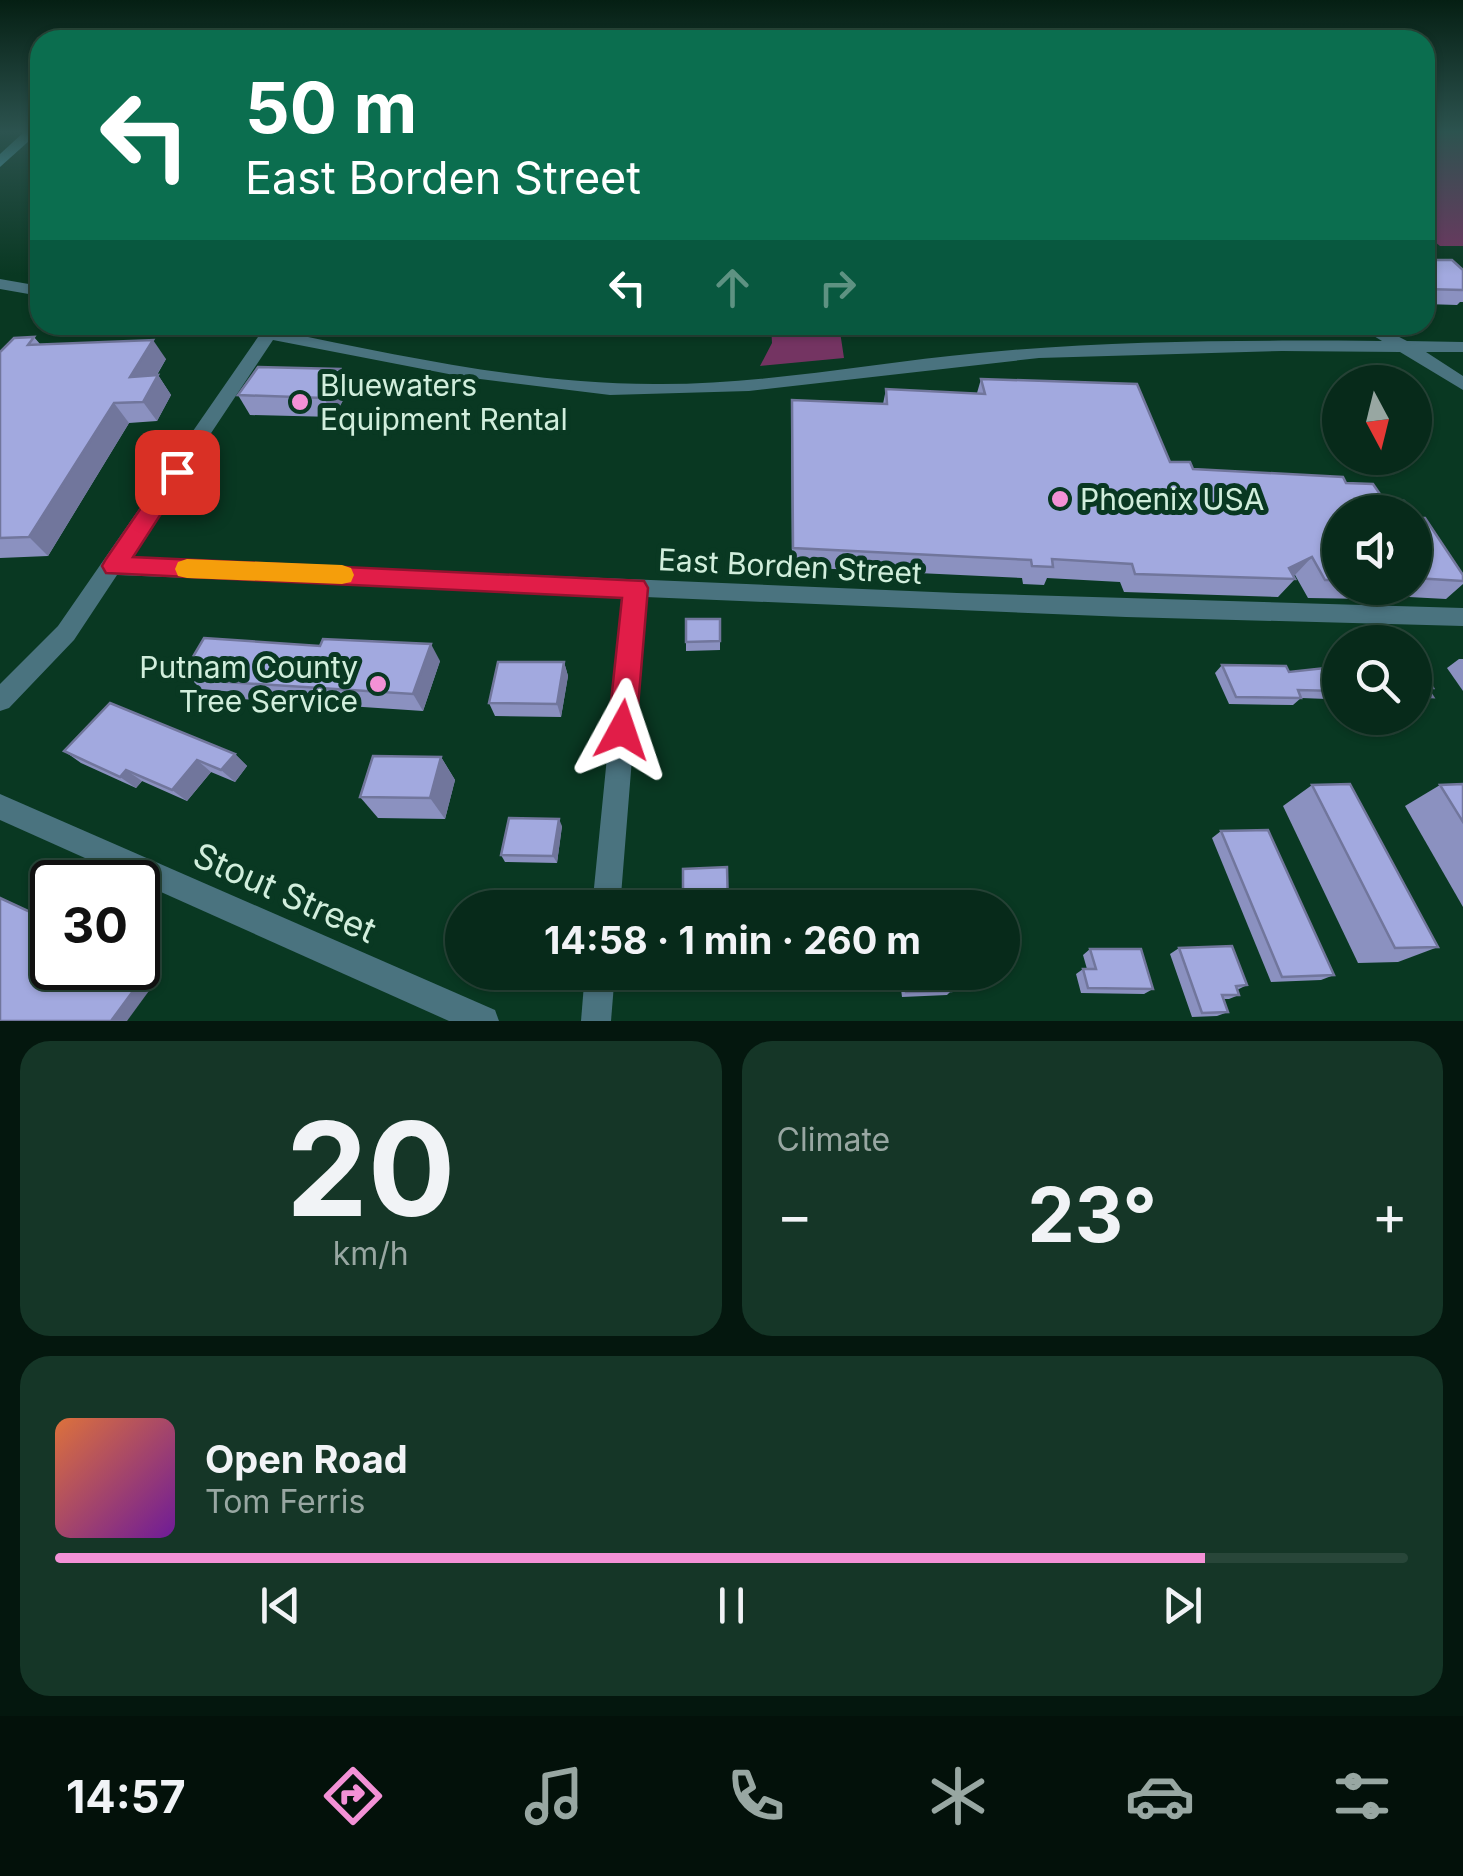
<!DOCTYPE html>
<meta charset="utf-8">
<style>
body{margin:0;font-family:Inter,sans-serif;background:#153627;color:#f1f3f6;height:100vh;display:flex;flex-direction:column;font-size:38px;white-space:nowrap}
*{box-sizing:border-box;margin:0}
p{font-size:32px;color:#98a7a2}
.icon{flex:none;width:55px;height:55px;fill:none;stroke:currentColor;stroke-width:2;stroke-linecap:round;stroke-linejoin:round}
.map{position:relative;height:1021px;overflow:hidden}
.sheet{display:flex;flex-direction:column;gap:20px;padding:20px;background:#04170e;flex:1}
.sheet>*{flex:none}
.guide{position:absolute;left:30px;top:30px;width:1405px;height:305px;border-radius:30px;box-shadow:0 2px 8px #0004,0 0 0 2px #284639;background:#0b6e4f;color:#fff;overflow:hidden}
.needle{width:65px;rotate:173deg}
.buttons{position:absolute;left:1322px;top:365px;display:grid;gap:20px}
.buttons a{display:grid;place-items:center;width:110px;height:110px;border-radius:50%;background:#072a1a;box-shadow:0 2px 8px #0004,0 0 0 2px #284639;font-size:50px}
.speed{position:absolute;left:30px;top:860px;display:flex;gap:20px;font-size:50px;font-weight:700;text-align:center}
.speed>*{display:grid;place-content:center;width:130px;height:130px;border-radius:50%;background:#072a1a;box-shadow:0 2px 8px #0004,0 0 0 2px #284639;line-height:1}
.speed .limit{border:5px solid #111;border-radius:15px;background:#fff;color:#111}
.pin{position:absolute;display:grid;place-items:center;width:85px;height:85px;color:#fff;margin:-42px;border-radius:20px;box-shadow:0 5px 15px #0006}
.me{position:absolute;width:110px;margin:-55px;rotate:5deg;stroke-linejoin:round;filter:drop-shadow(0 0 8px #0008)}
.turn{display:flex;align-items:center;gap:35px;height:210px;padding:0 50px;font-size:45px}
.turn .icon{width:130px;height:130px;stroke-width:2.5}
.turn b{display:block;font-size:70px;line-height:85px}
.lanes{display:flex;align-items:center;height:95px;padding:0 50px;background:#0003;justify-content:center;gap:50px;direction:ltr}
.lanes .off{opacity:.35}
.big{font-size:75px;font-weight:700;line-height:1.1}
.sheet .widget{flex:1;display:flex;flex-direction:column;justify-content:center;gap:15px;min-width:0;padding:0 35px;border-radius:30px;background:#153627}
.sheet .dial{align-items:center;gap:0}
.dial b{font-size:130px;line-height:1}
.song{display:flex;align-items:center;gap:30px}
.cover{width:120px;height:120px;border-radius:15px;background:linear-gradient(135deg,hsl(20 70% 55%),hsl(280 70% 35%))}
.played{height:10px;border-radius:5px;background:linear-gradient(90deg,#f391d6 85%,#284639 85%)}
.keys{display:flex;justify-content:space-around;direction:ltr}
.heat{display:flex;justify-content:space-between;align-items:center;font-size:55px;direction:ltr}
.sheet .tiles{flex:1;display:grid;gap:20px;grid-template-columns:1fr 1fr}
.widget:last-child{grid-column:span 2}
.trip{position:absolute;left:445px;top:890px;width:575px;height:100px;border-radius:50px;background:#072a1a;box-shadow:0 2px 8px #0004,0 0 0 2px #284639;font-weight:700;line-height:100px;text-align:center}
.tab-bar{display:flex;height:160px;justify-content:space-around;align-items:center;background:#03110a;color:#98a7a2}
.tab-bar .icon{width:70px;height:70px}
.tab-bar .selected{color:#f391d6}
.tab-bar b{font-size:45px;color:#f1f3f6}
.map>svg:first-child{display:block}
.green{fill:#743462}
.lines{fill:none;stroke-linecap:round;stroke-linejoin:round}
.minor{fill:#4a737f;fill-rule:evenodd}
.major{fill:#5cb6d0;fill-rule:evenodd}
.wall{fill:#8b91c0}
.shaded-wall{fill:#71769c}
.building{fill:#a2a9df;stroke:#71769c;stroke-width:2.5}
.route{fill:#e11d48;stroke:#92132f;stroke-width:2.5}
.slow{fill:#f59e0b}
.poi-dot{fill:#f391d6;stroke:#093822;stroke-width:4}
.labels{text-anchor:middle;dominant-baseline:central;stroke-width:10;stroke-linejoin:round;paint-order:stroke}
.poi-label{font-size:30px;fill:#d1eedc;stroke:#093822;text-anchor:start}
.street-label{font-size:30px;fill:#d1eedc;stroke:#093822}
.near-street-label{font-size:35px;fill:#d1eedc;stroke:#093822}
</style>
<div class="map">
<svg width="1463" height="1021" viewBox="0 0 1463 1021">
<rect width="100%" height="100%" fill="#093822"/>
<!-- green -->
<g class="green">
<path d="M1425 132H1463V246H1440L1425 234Z"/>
<path d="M771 325H839L844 358 760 366 772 343Z"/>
</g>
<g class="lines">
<!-- minor -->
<g class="minor">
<path d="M0 279 40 286V296L0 289Z"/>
<path d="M215 325 264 328 266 325H280L278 331C402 356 527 384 654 384 763 385 871 363 979 353 1113 340 1247 340 1382 341L1356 325H1376L1407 341 1463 342V352H1426L1463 376V390L1400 352 1282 351 1039 358 749 391 610 395 464 377 273 340 128 558 957 593 1463 608V626L1126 617 645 597 620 908H592L623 596 117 575 74 640 9 708 0 711V684L58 626 258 337 217 328Z"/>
<path d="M0 794 495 1010 499 1021H449L0 820Z"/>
<path d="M585 972H615L611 1021H581Z"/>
</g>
<!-- major -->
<path class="major" d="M24 132H39L0 167V154Z"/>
</g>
<!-- wall -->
<g class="wall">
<path d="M1425 257 1463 270V302H1460L1457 305 1425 304Z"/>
<path d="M34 337 40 344 166 359 157 375H158L171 395 157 421 129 423 48 556 0 558V352Z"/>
<path d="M340 369 349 389 334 417 250 415 238 395Z"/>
<path d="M981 379 1170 462 1340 512V588H1415V518L1463 575V584L1446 599 1372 595 1368 599 1308 598 1295 575 1293 576 1295 579 1278 597 1124 592 1120 582 1047 578 1044 585 1023 584 1022 578 792 567 791 419 792 400 883 404 886 389 977 393Z"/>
<path d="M720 619V650L686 651V642Z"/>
<path d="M1415 658 1433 688 1429 691 1433 697 1421 705H1415Z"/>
<path d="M1459 659H1463V691L1447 668Z"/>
<path d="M440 661 423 711 241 699 235 692 201 689 184 672Z"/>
<path d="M564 662 568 676 561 717 495 716 489 703Z"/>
<path d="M1222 665 1289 672 1336 691 1327 699 1301 698 1293 705 1229 704 1215 673Z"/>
<path d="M64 751 235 754 247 766 235 782 211 772 187 801 142 781 136 788 81 763Z"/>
<path d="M441 757 455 780 445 819 378 818 360 797Z"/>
<path d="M1463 784V907L1405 806 1440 785Z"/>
<path d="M1312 785 1438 947 1398 962 1358 963 1283 806Z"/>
<path d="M562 826 557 863 505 862 501 855Z"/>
<path d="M1221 831 1334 975 1321 980 1271 982 1212 838Z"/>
<path d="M1179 948 1247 985 1237 990 1239 995 1229 999H1223L1228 1012 1217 1016 1192 1017 1170 954Z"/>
<path d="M1090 949 1153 989 1144 994 1081 993 1076 974 1083 969H1087L1083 955Z"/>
<path d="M730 972 731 984 675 986 674 982Z"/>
<path d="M899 972H948L951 991 947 995 902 997Z"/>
</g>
<!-- shaded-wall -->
<g class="shaded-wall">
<path d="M153 340 166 359 144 396 130 377Z"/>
<path d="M340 369 349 389 334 417 324 398Z"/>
<path d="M158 375 171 395 157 421 143 402Z"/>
<path d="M114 403 129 423 48 556 29 537Z"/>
<path d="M1312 557 1295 575 1288 579 1289 568Z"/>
<path d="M431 644 440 661 423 711 413 694Z"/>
<path d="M564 662 568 676 561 717 557 704Z"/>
<path d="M235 754 247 766 235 782 221 770Z"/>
<path d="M441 757 455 780 445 819 430 798Z"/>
<path d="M197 760 211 772 187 801 172 790Z"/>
<path d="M126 770 142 781 136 788 120 777Z"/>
<path d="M559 819 562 826 557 863 553 856Z"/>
<path d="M138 961 162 973 127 1021H111Z"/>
</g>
<!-- building -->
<g class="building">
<path d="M1431 256 1435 260H1452L1463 270V290L1425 289V257Z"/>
<path d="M34 337 28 345 153 340 130 377 158 375 143 402 114 403 29 537 0 538V352L14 338Z"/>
<path d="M258 367 340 369 324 398 238 395Z"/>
<path d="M981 379 1137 384 1170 462H1190L1193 469 1343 477 1346 483 1373 484 1384 500 1404 501 1412 512H1340V580H1325L1312 557 1289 568 1295 579 1135 574 1132 564 1052 559 1053 567 1032 566 1031 560 793 548 792 400 887 404 886 389 985 394Z"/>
<path d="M1415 518H1425L1463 575V581L1415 578Z"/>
<path d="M686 619H720V641L686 642Z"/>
<path d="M204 638 320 646 323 639 431 644 413 694 225 682 229 676 184 672Z"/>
<path d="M1415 658 1433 688H1427L1433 697 1415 696Z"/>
<path d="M498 662H564L557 704 489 703Z"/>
<path d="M1222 665 1286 666 1289 672 1325 668 1336 691 1298 690 1301 698 1236 697Z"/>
<path d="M110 703 235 754 221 770 197 760 172 790 126 770 120 777 64 751Z"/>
<path d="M373 756 441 757 430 798 360 797Z"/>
<path d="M1350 784 1438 947 1395 948 1312 785Z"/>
<path d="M1463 784V822L1440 785Z"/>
<path d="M509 818 559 819 553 856 501 855Z"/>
<path d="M1268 830 1334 975 1282 977 1221 831Z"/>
<path d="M727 867 728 908H683V869Z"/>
<path d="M0 898 52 922V968H138V962L150 968 111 1021H0Z"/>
<path d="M1232 946 1247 985 1236 986 1239 995H1222L1228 1012 1202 1013 1179 948Z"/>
<path d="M1090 949H1141L1153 989 1088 988 1083 969H1096Z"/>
<path d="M674 972H730V979L674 982Z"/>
<path d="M903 972H948L951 991 906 992Z"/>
</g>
<!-- sky -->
<linearGradient id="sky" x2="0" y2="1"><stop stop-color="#051f13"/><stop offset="0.48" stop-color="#2c534f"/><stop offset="1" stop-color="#2c534f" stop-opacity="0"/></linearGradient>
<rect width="1463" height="275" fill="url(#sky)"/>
<!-- route -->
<path class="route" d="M177 464 188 472 133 557 644 581 648 588 636 730 632 740 622 743 612 740 608 730 622 598 106 573 102 566 106 559 169 467Z"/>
<!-- slow -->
<path class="slow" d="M187 559 342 565 351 568 354 575 351 582 342 584 187 578 178 576 175 569 178 562Z"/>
<!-- markers -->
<g class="poi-dot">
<circle cx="300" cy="402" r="10"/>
<circle cx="1060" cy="499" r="10"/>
<circle cx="378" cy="684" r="10"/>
</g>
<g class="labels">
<!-- poi labels -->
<g class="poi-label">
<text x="320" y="385">Bluewaters<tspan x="320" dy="34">Equipment Rental</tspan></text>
<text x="1080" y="499">Phoenix USA</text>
<text x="358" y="667" text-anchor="end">Putnam County<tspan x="358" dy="34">Tree Service</tspan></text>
</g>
<!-- street labels -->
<g class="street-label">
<text transform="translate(790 566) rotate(3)">East Borden Street</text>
</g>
<!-- near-street labels -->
<g class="near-street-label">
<text transform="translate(285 892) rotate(24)">Stout Street</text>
</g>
</g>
</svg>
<div class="buttons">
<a><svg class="needle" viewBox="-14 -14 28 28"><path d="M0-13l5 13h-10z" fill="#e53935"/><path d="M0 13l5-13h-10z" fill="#98a7a2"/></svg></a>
<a><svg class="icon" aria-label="sound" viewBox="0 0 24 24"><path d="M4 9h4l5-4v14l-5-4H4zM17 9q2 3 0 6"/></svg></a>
<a><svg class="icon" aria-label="search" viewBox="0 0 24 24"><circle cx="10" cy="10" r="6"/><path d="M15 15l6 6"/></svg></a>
</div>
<div class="speed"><div class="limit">30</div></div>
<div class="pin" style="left:177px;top:472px;background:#d93025"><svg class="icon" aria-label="arrive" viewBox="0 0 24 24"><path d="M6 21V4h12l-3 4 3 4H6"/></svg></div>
<svg class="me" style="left:622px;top:730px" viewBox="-20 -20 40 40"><path d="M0-17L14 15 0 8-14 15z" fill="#e11d48" stroke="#fff" stroke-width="4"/></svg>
<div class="trip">14:58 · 1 min · 260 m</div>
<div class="guide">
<div class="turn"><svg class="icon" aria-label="left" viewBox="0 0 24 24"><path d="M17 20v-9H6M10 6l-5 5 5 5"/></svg><div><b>50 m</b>East Borden Street</div></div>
<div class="lanes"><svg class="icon" aria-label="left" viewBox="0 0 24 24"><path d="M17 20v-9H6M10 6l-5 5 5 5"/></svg><svg class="icon off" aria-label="ahead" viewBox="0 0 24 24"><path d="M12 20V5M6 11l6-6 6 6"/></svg><svg class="icon off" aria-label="right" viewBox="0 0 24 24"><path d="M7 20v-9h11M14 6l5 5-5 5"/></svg></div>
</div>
</div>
<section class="sheet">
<div class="tiles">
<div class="widget dial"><b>20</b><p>km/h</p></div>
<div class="widget"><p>Climate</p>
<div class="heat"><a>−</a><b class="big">23°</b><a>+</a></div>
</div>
<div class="widget">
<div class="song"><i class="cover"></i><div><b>Open Road</b><p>Tom Ferris</p></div></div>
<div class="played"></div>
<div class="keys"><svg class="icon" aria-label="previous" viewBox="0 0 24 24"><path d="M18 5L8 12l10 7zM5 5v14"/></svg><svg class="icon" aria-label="pause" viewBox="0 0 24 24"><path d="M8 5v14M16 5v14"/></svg><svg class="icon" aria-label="next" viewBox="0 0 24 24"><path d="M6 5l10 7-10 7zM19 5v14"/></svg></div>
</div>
</div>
</section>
<nav class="tab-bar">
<b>14:57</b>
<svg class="icon selected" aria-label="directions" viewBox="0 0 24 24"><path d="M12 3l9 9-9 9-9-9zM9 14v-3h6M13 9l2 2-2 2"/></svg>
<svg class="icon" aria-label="music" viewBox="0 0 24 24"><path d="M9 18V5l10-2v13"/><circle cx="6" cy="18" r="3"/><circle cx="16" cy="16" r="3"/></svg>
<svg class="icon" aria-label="phone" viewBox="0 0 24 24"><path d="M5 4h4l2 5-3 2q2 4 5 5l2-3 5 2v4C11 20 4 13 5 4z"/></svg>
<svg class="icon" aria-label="climate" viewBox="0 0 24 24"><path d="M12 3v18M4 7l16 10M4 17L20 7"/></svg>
<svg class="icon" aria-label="car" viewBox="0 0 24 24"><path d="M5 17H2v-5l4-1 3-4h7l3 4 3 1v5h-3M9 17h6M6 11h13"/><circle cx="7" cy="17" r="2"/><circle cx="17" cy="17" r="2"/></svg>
<svg class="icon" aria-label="filters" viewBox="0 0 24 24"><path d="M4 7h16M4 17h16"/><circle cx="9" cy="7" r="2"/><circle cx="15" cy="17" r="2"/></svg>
</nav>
